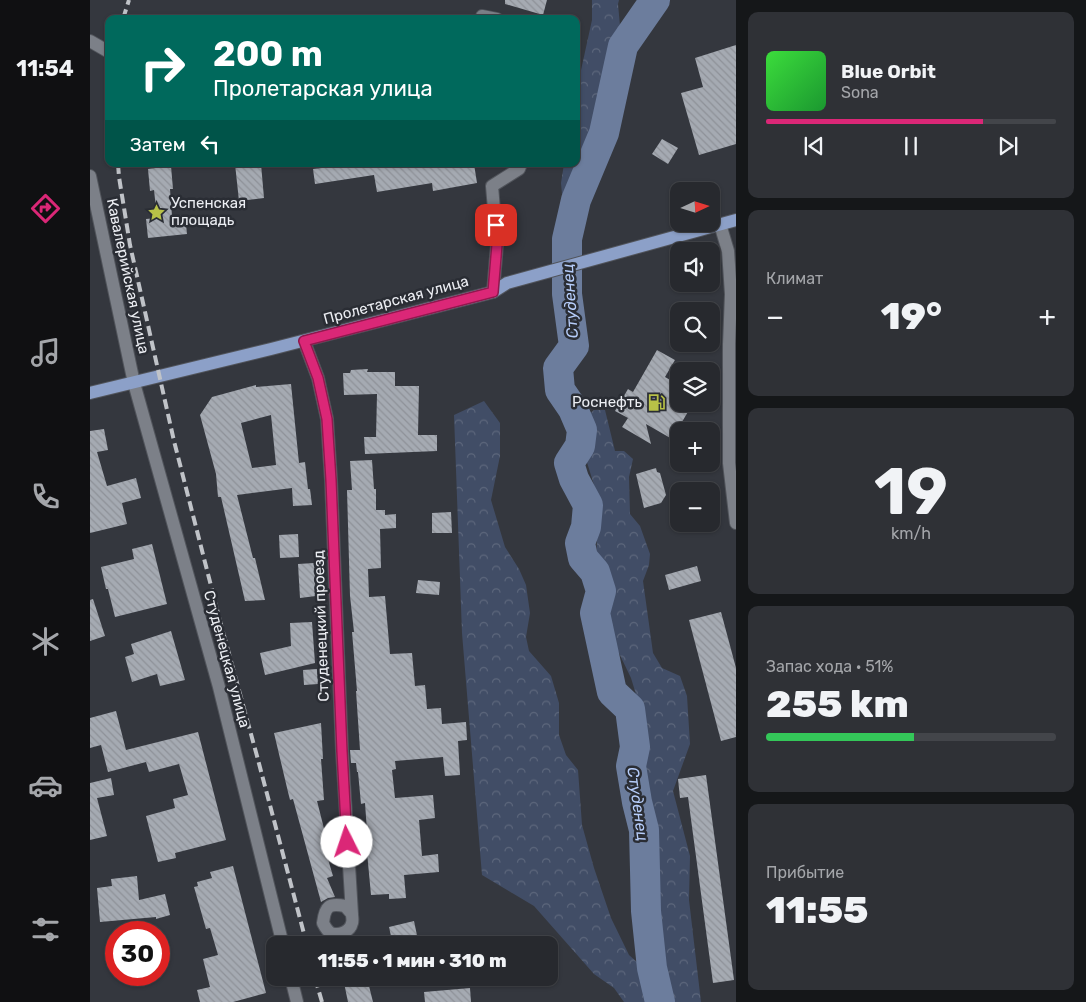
<!DOCTYPE html>
<html lang="ru">
<meta charset="utf-8">
<style>
body{margin:0;font-family:Rubik,sans-serif;background:#2f3136;color:#f1f3f6;height:100vh;display:flex;flex-direction:column;font-size:19px;white-space:nowrap}
*{box-sizing:border-box;margin:0}
p{font-size:16px;color:#a4a6aa}
.icon{flex:none;width:28px;height:28px;fill:none;stroke:currentColor;stroke-width:2;stroke-linecap:round;stroke-linejoin:round}
.map{position:relative;flex:1;overflow:hidden}
.side{display:flex;flex-direction:column;gap:12px;padding:12px;background:#151719;width:350px}
.side>*{flex:none}
.guide{position:absolute;left:15px;top:15px;width:475px;height:152px;border-radius:10px;box-shadow:0 1px 4px #0004,0 0 0 1px #43454a;background:#00695c;color:#fff;overflow:hidden}
.needle{width:32px;rotate:86deg}
.controls{position:absolute;left:580px;top:182px;display:grid;gap:10px}
.controls a{display:grid;place-items:center;width:50px;height:50px;border-radius:10px;background:#27292e;box-shadow:0 1px 4px #0004,0 0 0 1px #43454a;font-size:25px}
.speed{position:absolute;left:15px;top:921px;display:flex;gap:10px;font-size:25px;font-weight:700;text-align:center}
.speed>*{display:grid;place-content:center;width:65px;height:65px;border-radius:50%;background:#27292e;box-shadow:0 1px 4px #0004,0 0 0 1px #43454a;line-height:1}
.speed .limit{border:8px solid #d22;background:#fff;color:#111}
.pin{position:absolute;display:grid;place-items:center;width:42px;height:42px;color:#fff;margin:-21px;border-radius:10px;box-shadow:0 2px 8px #0006}
.me{position:absolute;width:55px;margin:-28px;rotate:356deg;stroke-linejoin:round;filter:drop-shadow(0 0 4px #0008)}
.turn{display:flex;align-items:center;gap:18px;height:105px;padding:0 25px;font-size:22px}
.turn .icon{width:65px;height:65px;stroke-width:2.5}
.turn b{display:block;font-size:35px;line-height:42px}
.then{display:flex;align-items:center;height:48px;padding:0 25px;background:#0003;gap:10px;font-size:19px}
.big{font-size:38px;font-weight:800;line-height:1.1}
.side .widget{flex:1;display:flex;flex-direction:column;justify-content:center;gap:8px;min-width:0;padding:0 18px;border-radius:10px;background:#2f3136}
.side .dial{align-items:center;gap:0}
.dial b{font-size:65px;line-height:1}
.song{display:flex;align-items:center;gap:15px}
.cover{width:60px;height:60px;border-radius:8px;background:linear-gradient(135deg,hsl(120 70% 55%),hsl(130 70% 35%))}
.played{height:5px;border-radius:2px;background:linear-gradient(90deg,#db2777 75%,#43454a 75%)}
.keys{display:flex;justify-content:space-around;direction:ltr}
.heat{display:flex;justify-content:space-between;align-items:center;font-size:28px;direction:ltr}
.charge{height:8px;border-radius:4px;background:linear-gradient(90deg,#34c759 51%,#43454a 0)}
.trip{position:absolute;left:176px;top:936px;width:292px;height:50px;border-radius:10px;background:#27292e;box-shadow:0 1px 4px #0004,0 0 0 1px #43454a;font-weight:800;line-height:50px;text-align:center}
main{display:flex;flex:1;min-height:0}
.tab-bar{display:flex;flex-direction:column;width:90px;justify-content:space-around;align-items:center;background:#101012;color:#a4a6aa}
.tab-bar .icon{width:35px;height:35px}
.tab-bar .selected{color:#db2777}
.tab-bar b{font-size:22px;color:#f1f3f6}
.map>svg:first-child{display:block}
.forest{fill:url(#forest-crowns)}
.lines{fill:none;stroke-linecap:round;stroke-linejoin:round}
.river{stroke:#6c7d9d;stroke-width:30}
.building{fill:url(#building-back-hatch);fill-rule:evenodd}
.minor-casing{stroke:#51545b;stroke-width:14}
.major-casing{stroke:#51545b;stroke-width:14}
.minor{stroke:#7c8088;stroke-width:12}
.major{stroke:#8ca0c8;stroke-width:12}
.rail{stroke:#c0c3c8;stroke-width:4;stroke-dasharray:10 5;stroke-linecap:butt}
.route-casing{stroke:#8e194d;stroke-width:12}
.route{stroke:#db2777;stroke-width:9}
.labels{text-anchor:middle;dominant-baseline:central;stroke-width:5;stroke-linejoin:round;paint-order:stroke}
.poi-label{font-size:15px;fill:#eceef3;stroke:#2a2d34;text-anchor:start}
.street-label{font-size:15px;fill:#eceef3;stroke:#2a2d34}
.water-label{font-size:16px;font-style:italic;fill:#b6cdfa;stroke:#2a2d34}
</style>
<main>
<nav class="tab-bar">
<b>11:54</b>
<svg class="icon selected" aria-label="directions" viewBox="0 0 24 24"><path d="M12 3l9 9-9 9-9-9zM9 14v-3h6M13 9l2 2-2 2"/></svg>
<svg class="icon" aria-label="music" viewBox="0 0 24 24"><path d="M9 18V5l10-2v13"/><circle cx="6" cy="18" r="3"/><circle cx="16" cy="16" r="3"/></svg>
<svg class="icon" aria-label="phone" viewBox="0 0 24 24"><path d="M5 4h4l2 5-3 2q2 4 5 5l2-3 5 2v4C11 20 4 13 5 4z"/></svg>
<svg class="icon" aria-label="climate" viewBox="0 0 24 24"><path d="M12 3v18M4 7l16 10M4 17L20 7"/></svg>
<svg class="icon" aria-label="car" viewBox="0 0 24 24"><path d="M5 17H2v-5l4-1 3-4h7l3 4 3 1v5h-3M9 17h6M6 11h13"/><circle cx="7" cy="17" r="2"/><circle cx="17" cy="17" r="2"/></svg>
<svg class="icon" aria-label="filters" viewBox="0 0 24 24"><path d="M4 7h16M4 17h16"/><circle cx="9" cy="7" r="2"/><circle cx="15" cy="17" r="2"/></svg>
</nav>
<div class="map">
<svg width="646" height="1002" viewBox="0 0 646 1002">
<defs>
<pattern id="forest-crowns" width="20" height="18" patternUnits="userSpaceOnUse" patternTransform="scale(1.25)"><rect width="20" height="18" fill="#414d66"/><path d="M2 6a3 3 0 1 1 6 0M12 15a3 3 0 1 1 6 0" fill="none" stroke="#5d677c"/></pattern>
<pattern id="building-back-hatch" width="6" height="6" patternUnits="userSpaceOnUse" patternTransform="scale(1.25)"><rect width="6" height="6" fill="#a5aab2"/><path d="M-1 5l2 2M0 0l6 6M5-1l2 2" fill="none" stroke="#8e9198"/></pattern>
</defs>
<rect width="100%" height="100%" fill="#34373e"/>
<!-- forest -->
<g class="forest">
<path d="M502 0H529L528 4 530 26 535 36 540 57 538 69 499 152 483 193 472 194 471 183 474 164H486V93L502 20Z"/>
<path d="M394 401 410 423V456L401 500 415 547 429 569 436 585 440 613 436 637 439 651 461 676 469 703V735L476 755 488 770 492 825 504 868 521 918 539 955 556 970 567 963 571 950 553 786 552 714 541 678 527 649 506 560 509 501 495 456V418L504 410H515L525 451H534L543 459 539 477 540 514 550 526 560 554 559 565 553 581 563 653 572 668 590 676 597 696 600 744 583 791 600 856 599 900 611 1002H534L524 988 504 974 444 906 392 875 372 633 364 415Z"/>
</g>
<g class="lines">
<!-- river -->
<path class="river" d="M565 0 533 46 514 133 486 200 477 239V294L484 346 468 368 470 390 483 409 492 430 490 446 479 463 484 479 498 505 496 527 490 543 493 558 505 572 511 591 505 613 522 692 540 709 545 747 541 766 547 802 554 830 556 911 562 968 570 1002"/>
</g>
<!-- building -->
<g class="building">
<path d="M415 0H457L453 15 415 4Z"/>
<path d="M646 45V144L609 155 591 93 613 87 605 58Z"/>
<path d="M572 139 588 148 578 164 562 154Z"/>
<path d="M145 164H171L174 198 149 201Z"/>
<path d="M232 164H384L387 183 343 191 342 183 287 192 284 175 225 184 223 169 232 168Z"/>
<path d="M81 166 83 189H80L82 216 95 215 97 234 58 238 56 219 67 218 64 190 60 191 58 169Z"/>
<path d="M567 350 585 360 575 377 589 385V387L581 400 599 410 582 439 556 424 561 444 532 427 538 418 525 411 538 389 543 392Z"/>
<path d="M278 369 277 372H305V386H329L328 435H347V451L275 454 274 437H286L287 394 254 395 253 373H260L261 370Z"/>
<path d="M201 384 209 463 215 462 218 489H220L222 505 203 506 202 488 147 495 163 558H165L175 600 155 601 131 497H128L126 474 110 415 122 397 166 385V387ZM181 415 186 465 162 468 151 423Z"/>
<path d="M14 429 18 450 7 452 17 486 46 478 51 498 32 503 37 524 0 533V431Z"/>
<path d="M282 460 284 489H286V510H295V515L306 514V528L290 529 291 568 278 569 279 597 295 596 300 654 322 653 325 686 335 685 337 709 351 708 352 724 376 722 377 740 368 741 370 775 355 776 353 757 305 761 306 769 302 770 305 798 343 795 345 818 329 820 332 856 348 854 349 872 314 875 316 898 299 899V894L281 895 275 831H277L275 803 271 804 268 772H267L266 763H261L260 750H270L266 691H267L262 632H264L260 596 257 490H262L260 461Z"/>
<path d="M566 468 567 472 570 473 576 495 571 503 554 508 546 474Z"/>
<path d="M361 512 362 533H342V513Z"/>
<path d="M208 534 209 557 190 558 189 535Z"/>
<path d="M62 544 77 604 25 617 18 589H16L11 567 44 559 42 549Z"/>
<path d="M224 563 226 596 210 598 208 564Z"/>
<path d="M607 566 611 581 579 590 575 575Z"/>
<path d="M328 580 350 582 349 595 326 593Z"/>
<path d="M3 599 15 636 0 641V600Z"/>
<path d="M631 612 646 668V737L631 741 599 620Z"/>
<path d="M222 622 225 663 175 675 170 653 201 646 200 623Z"/>
<path d="M81 631 95 680 70 686 67 674 42 682 35 657 44 654 41 644Z"/>
<path d="M227 669 228 684 214 685 213 670Z"/>
<path d="M26 711 36 750 108 732 136 840 85 853 86 858 68 862 56 816 85 808 83 799 98 795 89 764 59 772 56 762 18 772 11 745 0 748V718Z"/>
<path d="M231 723 233 759H231L234 800 227 801 239 848 235 849 243 876 237 878 245 897 238 898 231 902 203 799 200 800 198 792 184 733Z"/>
<path d="M616 775 644 980 623 983 598 797 590 798 588 779Z"/>
<path d="M21 778 24 795 7 798 17 836 0 840V783Z"/>
<path d="M143 866 176 993 143 1002H110L107 990 120 987 113 959 128 955 120 928 116 929 104 887 108 886 107 882 122 878 120 872Z"/>
<path d="M47 876 49 900 75 894 80 915 66 919V917L10 922 7 888 22 886 21 879Z"/>
<path d="M324 921 329 945H303L299 927Z"/>
<path d="M253 978H277L283 1002H258Z"/>
<path d="M380 988 381 1002H335L334 992Z"/>
</g>
<g class="lines">
<defs>
<g id="minor">
<path d="M392 16 407 19"/>
<path d="M0 41 19 52"/>
<path d="M0 176 44 383 129 687 193 945"/>
<path d="M630 224 638 251 641 294 639 344V463L646 523"/>
<path d="M403 292 407 245 402 186 429 169 431 164"/>
<path d="M214 341 228 378 237 419 241 480 252 751 262 914C262 917 263 920 262 923 260 932 249 936 241 933 237 931 235 927 233 923 235 906 239 903 255 906L262 914"/>
<path d="M201 978 207 1002"/>
</g>
<path id="major" d="M0 393 181 349 403 292 417 283 646 220"/>
</defs>
<!-- minor casing -->
<use href="#minor" class="minor-casing"/>
<!-- major casing -->
<use href="#major" class="major-casing"/>
<!-- minor -->
<use href="#minor" class="minor"/>
<!-- major -->
<use href="#major" class="major"/>
<!-- rail -->
<g class="rail">
<path d="M33 19 39 0"/>
<path d="M28 164 29 177 40 245 84 441 130 621 167 756 217 945"/>
<path d="M225 978 232 1002"/>
</g>
</g>
<g class="lines">
<defs>
<path id="route" d="M257 842 252 751 241 480 237 419 228 378 214 341 403 292 407 245 406 225"/>
</defs>
<!-- route casing -->
<use href="#route" class="route-casing"/>
<!-- route -->
<use href="#route" class="route"/>
</g>
<!-- icons -->
<defs>
<symbol id="sight-bare" viewBox="-9 -9 18 18"><path d="M0-6L1.8-2.2L6-1.7L2.9 1.2L3.7 5.4L0 3.3L-3.7 5.4L-2.9 1.2L-6-1.7L-1.8-2.2Z" fill="#b8c147" stroke="#2a2d34" stroke-width="2.5" paint-order="stroke"/></symbol>
<symbol id="fuel-bare" viewBox="-9 -9 18 18"><path d="M-5.5-6h7V0h2V4h1.3V-2.5L3-4.5l.8-.8L6-3V5H2.5V1h-1V6h-7ZM-4.2-4.7v3.2H.2V-4.7Z" fill="#b8c147" stroke="#2a2d34" stroke-width="2.5" paint-order="stroke"/></symbol>
</defs>
<g fill-rule="evenodd">
<use href="#sight-bare" x="54" y="200" width="25" height="25"/>
<use href="#fuel-bare" x="554" y="390" width="25" height="25"/>
</g>
<g class="labels">
<!-- poi labels -->
<g class="poi-label">
<text x="81" y="203">Успенская<tspan x="81" dy="17">площадь</tspan></text>
<text x="552" y="402" text-anchor="end">Роснефть</text>
</g>
<!-- street labels -->
<g class="street-label">
<text transform="translate(38 276) rotate(78)">Кавалерийская улица</text>
<text transform="translate(306 300) rotate(-15)">Пролетарская улица</text>
<text transform="translate(231 626) rotate(-92)">Студенецкий проезд</text>
<text transform="translate(137 659) rotate(75)">Студенецкая улица</text>
</g>
<!-- water labels -->
<g class="water-label">
<text transform="translate(480 301) rotate(-94)">Студенец</text>
<text transform="translate(548 804) rotate(82)">Студенец</text>
</g>
</g>
</svg>
<div class="controls">
<a><svg class="needle" viewBox="-14 -14 28 28"><path d="M0-13l5 13h-10z" fill="#e53935"/><path d="M0 13l5-13h-10z" fill="#a4a6aa"/></svg></a>
<a><svg class="icon" aria-label="sound" viewBox="0 0 24 24"><path d="M4 9h4l5-4v14l-5-4H4zM17 9q2 3 0 6"/></svg></a>
<a><svg class="icon" aria-label="search" viewBox="0 0 24 24"><circle cx="10" cy="10" r="6"/><path d="M15 15l6 6"/></svg></a>
<a><svg class="icon" aria-label="layers" viewBox="0 0 24 24"><path d="M12 4l9 5-9 5-9-5zM3 14l9 5 9-5"/></svg></a>
<a>+</a>
<a>−</a>
</div>
<div class="speed"><div class="limit">30</div></div>
<div class="pin" style="left:406px;top:225px;background:#d93025"><svg class="icon" aria-label="arrive" viewBox="0 0 24 24"><path d="M6 21V4h12l-3 4 3 4H6"/></svg></div>
<svg class="me" style="left:257px;top:842px" viewBox="-20 -20 40 40"><circle r="19" fill="#fff"/><path d="M0-13L10 11 0 6-10 11z" fill="#db2777"/></svg>
<div class="trip">11:55 · 1 мин · 310 m</div>
<div class="guide">
<div class="turn"><svg class="icon" aria-label="right" viewBox="0 0 24 24"><path d="M7 20v-9h11M14 6l5 5-5 5"/></svg><div><b>200 m</b>Пролетарская улица</div></div>
<div class="then">Затем<svg class="icon" aria-label="left" viewBox="0 0 24 24"><path d="M17 20v-9H6M10 6l-5 5 5 5"/></svg></div>
</div>
</div>
<section class="side">
<div class="widget">
<div class="song"><i class="cover"></i><div><b>Blue Orbit</b><p>Sona</p></div></div>
<div class="played"></div>
<div class="keys"><svg class="icon" aria-label="previous" viewBox="0 0 24 24"><path d="M18 5L8 12l10 7zM5 5v14"/></svg><svg class="icon" aria-label="pause" viewBox="0 0 24 24"><path d="M8 5v14M16 5v14"/></svg><svg class="icon" aria-label="next" viewBox="0 0 24 24"><path d="M6 5l10 7-10 7zM19 5v14"/></svg></div>
</div>
<div class="widget"><p>Климат</p>
<div class="heat"><a>−</a><b class="big">19°</b><a>+</a></div>
</div>
<div class="widget dial"><b>19</b><p>km/h</p></div>
<div class="widget"><p>Запас хода · 51%</p><b class="big">255 km</b><div class="charge"></div></div>
<div class="widget"><p>Прибытие</p><b class="big">11:55</b></div>
</section>
</main>
